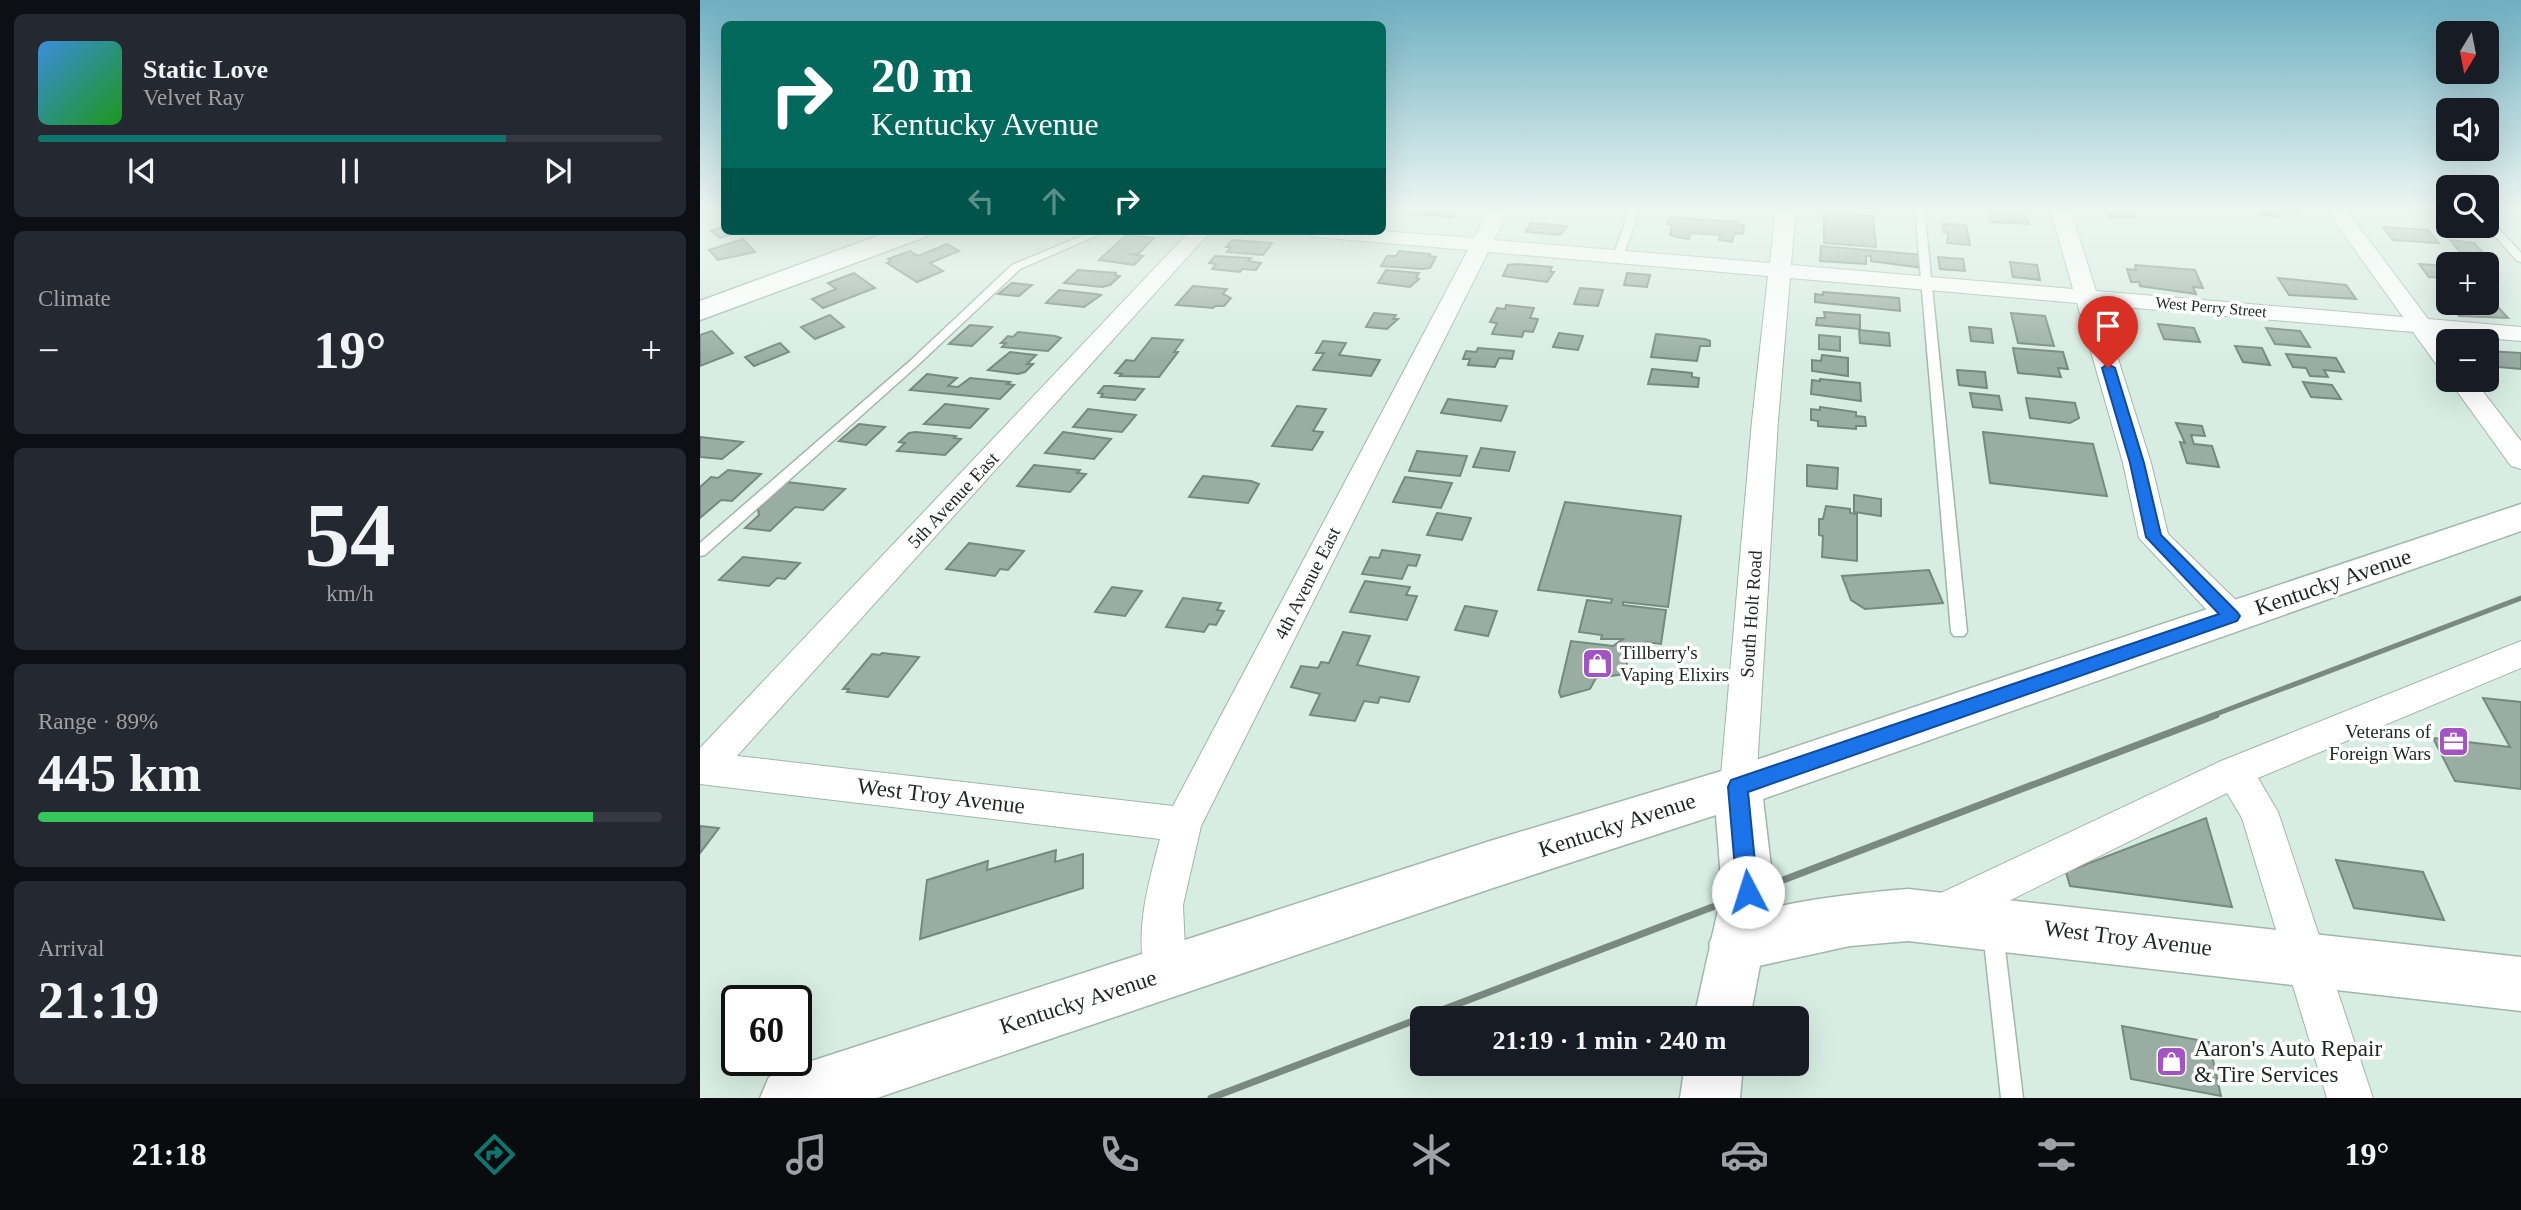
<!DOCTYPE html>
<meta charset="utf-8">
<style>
body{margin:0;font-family:"Times New Roman",serif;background:#242831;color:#f1f3f6;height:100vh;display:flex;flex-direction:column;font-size:26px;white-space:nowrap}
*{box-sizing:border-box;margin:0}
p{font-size:23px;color:#9ea1a6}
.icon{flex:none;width:38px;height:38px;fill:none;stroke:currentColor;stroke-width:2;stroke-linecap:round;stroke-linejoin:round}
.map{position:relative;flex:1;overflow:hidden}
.sheet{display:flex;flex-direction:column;gap:14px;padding:14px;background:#0d0f14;width:700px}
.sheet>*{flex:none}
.top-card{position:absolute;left:21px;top:21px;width:665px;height:214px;border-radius:10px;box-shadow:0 7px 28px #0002;background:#00695c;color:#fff;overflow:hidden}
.needle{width:46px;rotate:190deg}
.tools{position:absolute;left:1736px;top:21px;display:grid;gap:14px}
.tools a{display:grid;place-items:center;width:63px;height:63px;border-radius:10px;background:#171b24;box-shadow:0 7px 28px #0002;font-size:35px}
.speed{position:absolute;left:21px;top:985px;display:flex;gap:14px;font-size:35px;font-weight:700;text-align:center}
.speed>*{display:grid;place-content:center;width:91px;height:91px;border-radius:50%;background:#171b24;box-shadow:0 7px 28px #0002;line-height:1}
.speed .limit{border:4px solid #111;border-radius:10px;background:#fff;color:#111}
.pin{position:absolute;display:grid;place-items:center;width:60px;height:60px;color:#fff;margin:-72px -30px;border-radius:50% 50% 50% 0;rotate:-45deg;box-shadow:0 0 7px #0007}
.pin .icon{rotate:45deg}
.me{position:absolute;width:77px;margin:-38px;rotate:355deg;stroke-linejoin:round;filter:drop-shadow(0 0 5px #0008)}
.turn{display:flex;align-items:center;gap:24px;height:147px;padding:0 35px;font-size:32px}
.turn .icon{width:91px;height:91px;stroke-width:2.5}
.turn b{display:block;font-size:49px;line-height:60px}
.lanes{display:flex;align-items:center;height:66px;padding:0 35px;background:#0003;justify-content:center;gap:35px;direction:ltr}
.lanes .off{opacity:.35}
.big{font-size:52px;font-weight:600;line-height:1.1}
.sheet .card{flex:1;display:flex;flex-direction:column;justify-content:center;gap:10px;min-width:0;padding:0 24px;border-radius:10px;background:#242831}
.sheet .dial{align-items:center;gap:0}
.dial b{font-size:91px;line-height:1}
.song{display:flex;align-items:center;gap:21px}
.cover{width:84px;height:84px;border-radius:10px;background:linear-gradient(135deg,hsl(210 70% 55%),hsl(120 70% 35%))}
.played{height:7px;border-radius:4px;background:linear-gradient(90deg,#0f766e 75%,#363941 75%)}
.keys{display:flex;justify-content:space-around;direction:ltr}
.heat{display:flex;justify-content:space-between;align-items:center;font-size:38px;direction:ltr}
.charge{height:10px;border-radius:5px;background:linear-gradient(90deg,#34c759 89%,#363941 0)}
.trip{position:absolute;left:710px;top:1006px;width:399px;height:70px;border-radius:10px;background:#171b24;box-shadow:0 7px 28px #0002;font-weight:600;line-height:70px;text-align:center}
.tabs{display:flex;height:112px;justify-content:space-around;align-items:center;background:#090b0e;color:#9ea1a6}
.tabs .icon{width:49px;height:49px}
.tabs .active{color:#0f766e}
.tabs b{font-size:32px;color:#f1f3f6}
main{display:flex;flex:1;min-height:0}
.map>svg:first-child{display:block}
.building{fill:#99ada3;stroke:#768980;stroke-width:2}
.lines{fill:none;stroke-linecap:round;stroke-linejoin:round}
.lane-casing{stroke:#a1b6ac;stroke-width:3}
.street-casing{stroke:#a1b6ac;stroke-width:2}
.secondary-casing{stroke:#a1b6ac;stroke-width:3}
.primary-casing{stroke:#a1b6ac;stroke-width:3}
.lane{fill:#fff;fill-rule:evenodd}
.street{fill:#fff;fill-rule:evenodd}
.secondary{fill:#fff;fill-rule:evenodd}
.primary{fill:#fff;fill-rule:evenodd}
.rail-far1{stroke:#7a8981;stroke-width:5}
.rail{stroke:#7a8981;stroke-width:7}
.route{fill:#1a73e8;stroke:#114b97;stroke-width:2}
.labels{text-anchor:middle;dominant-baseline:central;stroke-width:7;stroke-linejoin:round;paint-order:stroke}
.far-street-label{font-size:16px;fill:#1f2723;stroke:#fff}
.street-label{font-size:19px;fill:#1f2723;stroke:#fff}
.poi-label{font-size:19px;fill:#1f2723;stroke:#fff;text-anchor:start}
.near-street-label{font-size:23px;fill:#1f2723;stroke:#fff}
.near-poi-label{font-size:23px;fill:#1f2723;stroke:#fff;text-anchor:start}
</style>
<main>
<section class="sheet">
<div class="card">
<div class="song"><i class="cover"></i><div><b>Static Love</b><p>Velvet Ray</p></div></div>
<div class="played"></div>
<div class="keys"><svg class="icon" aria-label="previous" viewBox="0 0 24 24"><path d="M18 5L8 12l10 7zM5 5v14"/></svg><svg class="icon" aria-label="pause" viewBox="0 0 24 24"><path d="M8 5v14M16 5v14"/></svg><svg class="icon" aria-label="next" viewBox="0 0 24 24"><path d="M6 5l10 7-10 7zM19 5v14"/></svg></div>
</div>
<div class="card"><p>Climate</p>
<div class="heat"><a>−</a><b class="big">19°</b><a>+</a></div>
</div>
<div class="card dial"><b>54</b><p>km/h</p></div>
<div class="card"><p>Range · 89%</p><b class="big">445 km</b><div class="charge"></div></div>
<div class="card"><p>Arrival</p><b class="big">21:19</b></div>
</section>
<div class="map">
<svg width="1821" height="1098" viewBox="0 0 1821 1098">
<rect width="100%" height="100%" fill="#d7ede2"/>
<!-- building -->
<g class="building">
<path d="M719 208H765L757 209 753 217 715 214Z"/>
<path d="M1404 208H1425L1431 210 1434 217H1408Z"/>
<path d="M1556 208H1595L1598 213 1575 211 1578 217 1561 215Z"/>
<path d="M1288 211 1325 214 1329 224 1290 222Z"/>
<path d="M1124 212 1173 216 1176 247 1124 243Z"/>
<path d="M969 217 1037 222 1036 224 1044 225 1043 234 1035 233 1032 242 1019 240 1020 235 990 233 989 239 981 238 970 235 972 225 967 224Z"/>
<path d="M831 223 867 226 860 235 826 232Z"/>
<path d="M1242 224 1266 225 1270 245 1247 243 1248 233 1244 232Z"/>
<path d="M24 226V231H41L20 238 11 231Z"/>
<path d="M1683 227 1728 230 1739 243 1693 240Z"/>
<path d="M426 235 454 238 438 254H429L443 256 434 265 399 260Z"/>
<path d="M43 239 55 252 18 260 9 250Z"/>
<path d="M532 240 572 243 563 255 527 252 531 247H526Z"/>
<path d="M1750 240 1774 243 1784 254 1760 252Z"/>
<path d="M247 244 259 251 230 263 243 271 217 282 187 263 191 261 188 259 210 251 218 256Z"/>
<path d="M1121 246 1223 255 1224 268 1171 261V256H1166V264L1120 261Z"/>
<path d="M699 251 730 254 729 256 736 257 730 268 722 269 681 266 687 256H696Z"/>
<path d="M515 256 551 258 548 261 561 263 556 270 542 269 540 272 512 269 516 264 509 263Z"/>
<path d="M1238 257 1263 259 1265 271 1240 269Z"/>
<path d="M1310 262 1337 265 1340 280 1313 277Z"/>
<path d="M817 264 852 267 850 272H854L847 282 803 276 808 265Z"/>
<path d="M1719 264 1748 266V278L1729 277Z"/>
<path d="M1435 265 1495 270 1503 288 1493 287 1496 294 1440 286 1439 282H1431L1427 269 1436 270Z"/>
<path d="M378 270 416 273 415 275 420 276 410 285 402 287 364 283Z"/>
<path d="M686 270 719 273 716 278 719 279 710 287 678 283Z"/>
<path d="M154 273 175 288 123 308 112 299 136 289 128 283Z"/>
<path d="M927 273 950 275 947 287 924 285Z"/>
<path d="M1578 278 1646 285 1656 299 1589 295Z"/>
<path d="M312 283 332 285 319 296 298 294Z"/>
<path d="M493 286 527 289 523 294 531 298 524 306H515L513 308 476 305Z"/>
<path d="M880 288 903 290 898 306 874 304Z"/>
<path d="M359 290 396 294 401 295 384 307 346 303Z"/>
<path d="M1123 292 1199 298 1200 311 1115 302V294L1123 295Z"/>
<path d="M1749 303 1797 306 1808 318 1759 316Z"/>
<path d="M806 305 834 308 830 318 838 319 833 332 824 331 822 337 792 334 797 323 790 322 797 308 805 309Z"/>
<path d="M1124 312 1160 315V329L1116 325 1117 318H1125Z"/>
<path d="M674 313 696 315 693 319H698L687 329 666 327Z"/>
<path d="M1311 313 1345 316 1354 346 1318 343Z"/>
<path d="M130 315 144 327 115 339 101 327Z"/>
<path d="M1458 324 1494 328 1500 342 1464 339Z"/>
<path d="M270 325 292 327 272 346 249 344Z"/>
<path d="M1269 327 1291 329 1293 343 1271 341Z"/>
<path d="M1566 328 1600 331 1610 347 1575 344Z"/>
<path d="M1159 330 1189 333 1190 346 1160 343Z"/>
<path d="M12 331 33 353 0 366V335Z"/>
<path d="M318 332 355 336 361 338 348 351 302 347 306 343H301L308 336 313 337Z"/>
<path d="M859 333 883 336 878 350 853 347Z"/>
<path d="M956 334 1005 339 1010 341V346H1000L997 361 951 357Z"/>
<path d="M1119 335 1140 337V351L1119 349Z"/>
<path d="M452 338 483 340 474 352H478L459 377 420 376 422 374 415 373 426 360 434 361Z"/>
<path d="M623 341 646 343 639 355 680 360 671 376 613 370 624 353H616Z"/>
<path d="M80 343 89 352 54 366 45 357Z"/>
<path d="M1535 346 1562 348 1570 365 1543 362Z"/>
<path d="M778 348 814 351 812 359 799 358 795 367 768 365 770 359H763L766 351 776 352Z"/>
<path d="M1313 348 1363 352 1368 369 1358 368 1361 377 1318 373Z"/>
<path d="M1787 351 1821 353V369L1799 367 1790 363Z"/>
<path d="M310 352 336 355 327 364H333L325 372 318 374 288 370Z"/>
<path d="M1586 354 1636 358 1644 372 1624 370 1628 377 1610 376 1606 368 1593 367Z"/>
<path d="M1122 355 1148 358V376L1112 371V360L1121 361Z"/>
<path d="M952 369 992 373V377L999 378 998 387 948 384Z"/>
<path d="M1257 370 1285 372 1287 388 1259 385Z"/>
<path d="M227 374 257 378 248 386 258 387 270 378 310 382 307 384 314 385 300 399 210 390Z"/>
<path d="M1120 379 1160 383 1161 401 1111 394 1112 380 1120 381Z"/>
<path d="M1603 382 1632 385 1641 399 1611 397Z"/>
<path d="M404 386H411L444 389 435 400 401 397 403 394 398 393Z"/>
<path d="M1270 393 1299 396 1302 410 1273 407Z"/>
<path d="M1326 398 1375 403 1379 418 1370 423 1330 418Z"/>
<path d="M748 399 807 406 801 421 741 413Z"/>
<path d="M245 404 288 409 270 428 224 424Z"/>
<path d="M597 406 626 409 613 431 623 432 612 450 572 446Z"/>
<path d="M1120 407 1156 412V416L1165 417 1166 426H1156V429L1118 426V421L1111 420V409L1120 410Z"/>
<path d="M388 409 436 415 422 432 373 427Z"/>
<path d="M1476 423 1502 426 1505 436 1491 435 1494 444 1512 446 1519 467 1487 463 1480 442 1485 443Z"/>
<path d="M159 424 185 427 166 445 139 441Z"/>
<path d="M216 432 256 436 254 438 261 439 245 455 197 451 205 443 199 442 209 433Z"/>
<path d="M363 432 411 439 394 459 345 453Z"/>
<path d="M1283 432 1393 444 1407 496 1290 483Z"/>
<path d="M0 437 43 442 22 459 0 457Z"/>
<path d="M781 448 815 452 809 471 773 467Z"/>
<path d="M717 451 767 456 760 476 709 471Z"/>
<path d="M334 465 380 470 377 473 386 474 370 492 317 486Z"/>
<path d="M1107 465 1138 468 1137 489 1107 486Z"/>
<path d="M28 470 61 474 32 501 21 500 0 518V487L11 477 18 478Z"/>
<path d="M503 476 551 481 559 484 548 503 489 497Z"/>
<path d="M705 477 752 483 741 508 693 502Z"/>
<path d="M87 482 145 489 123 510 95 507 70 531 45 528 59 515 58 509Z"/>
<path d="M1154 495 1181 499V516L1154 512Z"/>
<path d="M865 502 981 516 968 607 923 602V605L966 610 961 644 946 642 929 651 925 674 896 678 890 689 861 697 859 692 871 641 913 646 923 639H901L902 635 879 632 887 600 911 603 912 599 838 590Z"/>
<path d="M1126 506 1150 509V513L1157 514V561L1122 557 1123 536 1119 535V519H1123Z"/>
<path d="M737 513 771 518 762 540 727 535Z"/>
<path d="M269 543 324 551 308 570 300 569 295 576 246 569Z"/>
<path d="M682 550 720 555 716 566 708 565 702 579 662 574 670 557 679 558Z"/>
<path d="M43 557 100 563 85 579 77 578 69 586 19 580Z"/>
<path d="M1229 570 1243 603 1165 609 1151 600 1142 576Z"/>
<path d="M665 581 710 587 706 595 717 596 707 620 650 612Z"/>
<path d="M412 587 442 591 425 616 395 612Z"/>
<path d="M483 598 521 603 517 610 524 611 516 625 509 624 504 632 466 627Z"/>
<path d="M765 606 797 611 788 636 755 630Z"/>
<path d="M643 632 670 636 657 665 719 677 709 702 680 697 678 703 664 701 655 721 610 715 620 694 591 687 601 666 618 668 621 662 629 663Z"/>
<path d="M182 653 219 657 188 697 147 692 149 689H143L172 654 180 655Z"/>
<path d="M1783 698 1821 702V789L1755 781 1733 738 1810 747Z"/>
<path d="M1506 818 1532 907 1370 886 1366 872Z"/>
<path d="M0 826 19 828 0 853Z"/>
<path d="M356 850 355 862 383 854V888L220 939 227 880 288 861 287 870Z"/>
<path d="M1636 860 1723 872 1744 920 1654 908Z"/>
<path d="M1422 1026 1509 1042 1521 1096 1431 1079Z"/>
</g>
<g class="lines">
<defs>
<g id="lane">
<path d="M930 208H940L923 257 914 259 913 257Z"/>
<path d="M1215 208H1224L1267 632 1264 636H1254L1251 632Z"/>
<path d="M1787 218 1790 219 1821 253V262L1817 261 1786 226Z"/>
<path d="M394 231H407L320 269 218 365 5 555 0 556V543L210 361 312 265Z"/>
<path d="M1293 922 1300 925 1303 932 1323 1098H1301L1283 932 1286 925Z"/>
</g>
<g id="street">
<path d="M790 208H810L794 240 1070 263 1076 208H1096L1091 265 1373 289 1350 208H1370L1396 291 1703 317 1625 208H1645L1728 319 1821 327V341L1739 334 1748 347V370L1739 368 1713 332 1401 305 1451 463 1468 534 1543 607 1548 616 1543 625 1532 628 1521 625 1439 538 1423 463 1377 303 1090 278 1078 421 1056 787 1051 799 1038 803 1025 799 1020 787 1052 421 1068 276 788 252 501 826 483 905 486 973 480 988 465 994 450 988C431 942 448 885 460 839L0 784V748L490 231H511L37 756 473 806 768 250 615 237 608 235 605 231H682L774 238Z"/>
<path d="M1749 380H1774L1821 441V469L1811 466Z"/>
<path d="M1821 641V668L1558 778 1578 812 1673 1098H1627L1542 818 1527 793 1254 928 1240 934 1226 928 1220 914 1226 900 1521 761Z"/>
</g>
<g id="secondary">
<path d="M191 231H229L225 237 0 320V301Z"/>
<path d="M1208 889 1821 957V1011L1208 941 1150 946 1036 971 1017 963 1009 944 1017 925C1072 902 1148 894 1208 889Z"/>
</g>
<g id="primary">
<path d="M1821 504V531L1063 799 1074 892 1050 1018H994L1022 892 1016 815 790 889 177 1098H60L69 1077 90 1068 790 841 1038 766Z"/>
<path d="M985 1064H1043L1040 1098H980Z"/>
</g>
</defs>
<!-- lane casing -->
<use href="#lane" class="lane-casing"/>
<!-- street casing -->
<use href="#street" class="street-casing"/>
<!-- secondary casing -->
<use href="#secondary" class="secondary-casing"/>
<!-- primary casing -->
<use href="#primary" class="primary-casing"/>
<!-- lane -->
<use href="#lane" class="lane"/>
<!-- street -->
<use href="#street" class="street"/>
<!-- secondary -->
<use href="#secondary" class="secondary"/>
<!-- primary -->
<use href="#primary" class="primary"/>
<!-- rail-far1 -->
<path class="rail-far1" d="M1511 716 1821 598"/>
<!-- rail -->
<path class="rail" d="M511 1098 1516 715"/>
</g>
<!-- sky -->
<linearGradient id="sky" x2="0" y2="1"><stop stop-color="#6eafc1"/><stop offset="0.58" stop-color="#edf7f2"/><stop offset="1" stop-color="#edf7f2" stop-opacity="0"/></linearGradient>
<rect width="1821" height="361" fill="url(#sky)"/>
<!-- route -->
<path class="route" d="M1408 364 1415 368 1444 463 1461 535 1537 612 1540 616 1537 621 1048 792 1058 892 1055 900 1048 903 1040 900 1037 892 1028 787 1031 780 1519 614 1446 537 1430 463 1402 368Z"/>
<!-- icons -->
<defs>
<symbol id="shop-square" viewBox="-11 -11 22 22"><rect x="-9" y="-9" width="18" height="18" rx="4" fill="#a353c4" stroke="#fff"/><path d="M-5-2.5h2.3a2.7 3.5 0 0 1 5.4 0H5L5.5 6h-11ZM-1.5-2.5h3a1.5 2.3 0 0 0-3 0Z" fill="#fff"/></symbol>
<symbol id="office-square" viewBox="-11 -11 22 22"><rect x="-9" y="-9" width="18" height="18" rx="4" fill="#a353c4" stroke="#fff"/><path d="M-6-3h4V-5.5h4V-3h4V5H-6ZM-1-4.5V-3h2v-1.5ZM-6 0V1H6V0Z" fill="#fff"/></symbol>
</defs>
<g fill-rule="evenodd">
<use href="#shop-square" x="880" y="646" width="35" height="35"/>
<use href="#office-square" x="1736" y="724" width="35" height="35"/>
<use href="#shop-square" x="1454" y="1044" width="35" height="35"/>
</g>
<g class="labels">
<!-- far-street labels -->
<g class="far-street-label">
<text transform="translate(1511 307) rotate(5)">West Perry Street</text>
</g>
<!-- street labels -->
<g class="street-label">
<text transform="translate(253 500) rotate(-47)">5th Avenue East</text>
<text transform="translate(607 583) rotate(-63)">4th Avenue East</text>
<text transform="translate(1051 614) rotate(-86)">South Holt Road</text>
</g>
<!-- poi labels -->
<g class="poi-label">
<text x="920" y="652">Tillberry's<tspan x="920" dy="22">Vaping Elixirs</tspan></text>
<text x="1731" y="731" text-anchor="end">Veterans of<tspan x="1731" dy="22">Foreign Wars</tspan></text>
</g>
<!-- near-street labels -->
<g class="near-street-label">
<text transform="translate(1633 582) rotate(-19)">Kentucky Avenue</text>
<text transform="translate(241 796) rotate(7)">West Troy Avenue</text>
<text transform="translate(917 825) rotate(-18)">Kentucky Avenue</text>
<text transform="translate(1428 938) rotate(7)">West Troy Avenue</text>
<text transform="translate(378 1002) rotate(-18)">Kentucky Avenue</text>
</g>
<!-- near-poi labels -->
<g class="near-poi-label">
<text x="1494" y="1048">Aaron's Auto Repair<tspan x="1494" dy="26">&amp; Tire Services</tspan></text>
</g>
</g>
</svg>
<div class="tools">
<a><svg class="needle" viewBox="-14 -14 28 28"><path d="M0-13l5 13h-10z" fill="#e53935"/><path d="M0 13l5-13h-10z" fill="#9ea1a6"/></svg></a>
<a><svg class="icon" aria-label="sound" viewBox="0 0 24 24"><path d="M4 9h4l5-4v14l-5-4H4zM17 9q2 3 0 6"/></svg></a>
<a><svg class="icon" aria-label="search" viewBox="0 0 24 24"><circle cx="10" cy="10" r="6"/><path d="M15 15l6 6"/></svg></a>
<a>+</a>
<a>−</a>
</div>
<div class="speed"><div class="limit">60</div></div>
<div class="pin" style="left:1408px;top:368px;background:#d93025"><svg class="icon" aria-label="arrive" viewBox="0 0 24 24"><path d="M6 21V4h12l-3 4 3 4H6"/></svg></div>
<svg class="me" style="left:1048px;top:892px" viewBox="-20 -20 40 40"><circle r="19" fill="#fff"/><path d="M0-13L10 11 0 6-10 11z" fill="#1a73e8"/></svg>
<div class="trip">21:19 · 1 min · 240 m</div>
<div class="top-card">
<div class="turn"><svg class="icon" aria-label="right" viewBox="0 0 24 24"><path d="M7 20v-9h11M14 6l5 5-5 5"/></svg><div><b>20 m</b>Kentucky Avenue</div></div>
<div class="lanes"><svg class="icon off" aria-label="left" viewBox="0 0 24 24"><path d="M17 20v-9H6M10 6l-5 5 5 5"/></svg><svg class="icon off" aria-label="ahead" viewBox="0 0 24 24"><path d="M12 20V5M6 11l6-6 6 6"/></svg><svg class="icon" aria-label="right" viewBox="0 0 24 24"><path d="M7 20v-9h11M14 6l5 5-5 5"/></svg></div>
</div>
</div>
</main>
<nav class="tabs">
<b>21:18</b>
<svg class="icon active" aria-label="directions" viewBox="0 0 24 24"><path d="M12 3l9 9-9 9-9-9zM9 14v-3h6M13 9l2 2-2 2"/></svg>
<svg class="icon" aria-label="music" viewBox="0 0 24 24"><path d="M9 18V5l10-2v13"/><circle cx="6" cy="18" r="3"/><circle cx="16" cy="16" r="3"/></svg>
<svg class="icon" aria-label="phone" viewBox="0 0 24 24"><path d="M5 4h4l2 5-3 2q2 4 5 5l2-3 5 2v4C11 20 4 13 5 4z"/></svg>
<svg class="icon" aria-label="climate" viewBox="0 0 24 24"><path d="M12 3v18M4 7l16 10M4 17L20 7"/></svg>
<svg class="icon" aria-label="car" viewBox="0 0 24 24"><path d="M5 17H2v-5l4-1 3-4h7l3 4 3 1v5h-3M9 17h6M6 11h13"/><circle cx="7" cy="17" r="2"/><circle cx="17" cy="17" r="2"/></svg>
<svg class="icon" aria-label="filters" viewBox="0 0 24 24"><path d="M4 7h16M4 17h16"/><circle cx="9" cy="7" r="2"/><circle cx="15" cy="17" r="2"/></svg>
<b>19°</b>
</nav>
